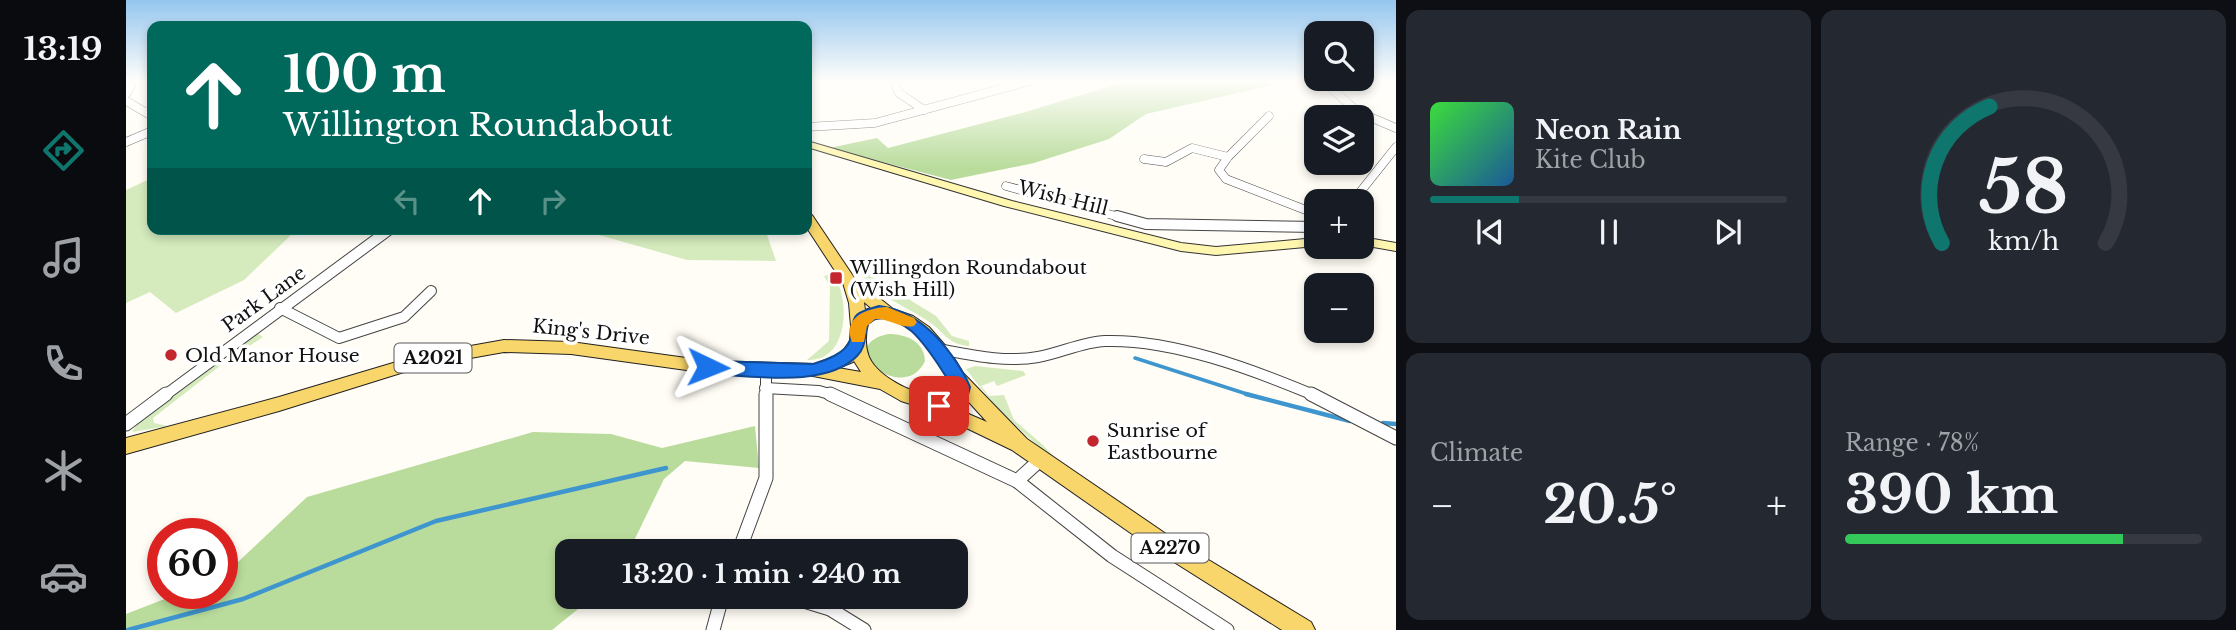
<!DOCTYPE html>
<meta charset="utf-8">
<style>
body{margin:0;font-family:"Libre Baskerville",serif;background:#242831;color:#f1f3f6;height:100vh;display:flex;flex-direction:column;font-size:26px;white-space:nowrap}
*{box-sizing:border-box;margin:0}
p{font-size:23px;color:#9ea1a6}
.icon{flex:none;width:38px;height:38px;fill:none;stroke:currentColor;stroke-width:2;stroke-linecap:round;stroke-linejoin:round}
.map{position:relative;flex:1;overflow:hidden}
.panel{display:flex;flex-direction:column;gap:10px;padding:10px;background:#0d0f14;width:840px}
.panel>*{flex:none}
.top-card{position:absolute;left:21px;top:21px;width:665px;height:214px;border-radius:14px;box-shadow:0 4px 10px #0003;background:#00695c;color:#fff;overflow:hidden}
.tools{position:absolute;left:1178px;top:21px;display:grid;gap:14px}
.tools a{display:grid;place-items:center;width:70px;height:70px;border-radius:14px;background:#171b24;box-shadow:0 4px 10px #0003;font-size:35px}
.speed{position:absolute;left:21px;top:518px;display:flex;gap:14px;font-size:35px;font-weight:700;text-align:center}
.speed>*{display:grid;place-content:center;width:91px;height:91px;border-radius:50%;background:#171b24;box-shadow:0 4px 10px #0003;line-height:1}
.speed .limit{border:10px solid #d22;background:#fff;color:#111}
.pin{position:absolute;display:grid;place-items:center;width:60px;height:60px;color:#fff;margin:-30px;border-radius:14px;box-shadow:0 4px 10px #0006}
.me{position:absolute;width:77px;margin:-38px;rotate:92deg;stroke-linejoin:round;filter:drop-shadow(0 0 5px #0008)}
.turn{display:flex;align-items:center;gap:24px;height:147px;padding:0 21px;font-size:32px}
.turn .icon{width:91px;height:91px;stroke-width:2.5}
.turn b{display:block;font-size:49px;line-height:60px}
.lanes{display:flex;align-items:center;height:66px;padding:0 21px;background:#0003;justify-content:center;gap:35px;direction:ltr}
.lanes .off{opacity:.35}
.big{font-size:52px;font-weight:700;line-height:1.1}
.panel .tile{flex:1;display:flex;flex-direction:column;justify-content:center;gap:10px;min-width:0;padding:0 24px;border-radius:14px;background:#242831}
.panel .dial{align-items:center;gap:0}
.dial svg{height:182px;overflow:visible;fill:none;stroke:#363941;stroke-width:7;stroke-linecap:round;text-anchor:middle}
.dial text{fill:#f1f3f6;stroke:none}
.song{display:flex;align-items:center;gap:21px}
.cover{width:84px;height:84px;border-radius:10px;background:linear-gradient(135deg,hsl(120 70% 55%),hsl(210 70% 35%))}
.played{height:7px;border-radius:4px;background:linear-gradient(90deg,#0f766e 25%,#363941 25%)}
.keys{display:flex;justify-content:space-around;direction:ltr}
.heat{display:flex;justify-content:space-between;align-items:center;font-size:38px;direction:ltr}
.charge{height:10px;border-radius:5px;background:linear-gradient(90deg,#34c759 78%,#363941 0)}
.panel .tiles{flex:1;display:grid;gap:10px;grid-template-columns:repeat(2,1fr)}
.trip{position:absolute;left:429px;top:539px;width:413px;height:70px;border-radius:14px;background:#171b24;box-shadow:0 4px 10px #0003;font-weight:700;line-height:70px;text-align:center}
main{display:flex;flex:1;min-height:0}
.menu{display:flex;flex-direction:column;width:126px;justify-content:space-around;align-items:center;background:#090b0e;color:#9ea1a6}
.menu .icon{width:49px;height:49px}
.menu .active{color:#0f766e}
.menu b{font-size:32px;color:#f1f3f6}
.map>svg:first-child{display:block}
.green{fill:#d5ebbd}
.forest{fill:#b9dc9c}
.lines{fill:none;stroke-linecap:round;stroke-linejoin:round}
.stream-far1{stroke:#3f96cf;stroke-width:3.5}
.stream{stroke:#3f96cf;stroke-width:4.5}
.street-far2-casing{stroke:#444;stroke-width:9}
.street-far1-casing{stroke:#444;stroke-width:12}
.street-casing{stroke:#444;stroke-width:15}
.secondary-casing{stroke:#333;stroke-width:2}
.primary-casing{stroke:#222;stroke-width:2}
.street-far2{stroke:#fff;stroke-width:8}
.street-far1{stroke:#fff;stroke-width:10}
.street{stroke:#fff;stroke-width:13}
.secondary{fill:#fff6b0;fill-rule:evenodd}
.primary{fill:#f9d66b;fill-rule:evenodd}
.route{fill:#1a73e8;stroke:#114b97;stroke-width:2}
.slow{fill:#f59e0b}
.poi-dot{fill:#c4262e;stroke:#fff;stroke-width:2.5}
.labels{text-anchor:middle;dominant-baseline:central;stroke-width:7;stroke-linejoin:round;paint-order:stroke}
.shield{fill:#fff;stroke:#585858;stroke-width:2}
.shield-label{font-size:18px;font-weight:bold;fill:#111}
.street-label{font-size:19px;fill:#111;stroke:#fff}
.poi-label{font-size:19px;fill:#111;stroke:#fff;text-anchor:start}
</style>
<main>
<nav class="menu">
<b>13:19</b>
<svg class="icon active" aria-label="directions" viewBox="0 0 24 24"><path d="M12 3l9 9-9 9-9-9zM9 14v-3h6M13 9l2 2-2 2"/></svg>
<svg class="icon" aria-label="music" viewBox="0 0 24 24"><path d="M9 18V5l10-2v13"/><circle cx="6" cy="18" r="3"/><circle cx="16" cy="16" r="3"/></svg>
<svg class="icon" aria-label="phone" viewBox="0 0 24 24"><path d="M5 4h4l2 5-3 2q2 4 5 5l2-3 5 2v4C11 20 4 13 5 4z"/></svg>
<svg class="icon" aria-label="climate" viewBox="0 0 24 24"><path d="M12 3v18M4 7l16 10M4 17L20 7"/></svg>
<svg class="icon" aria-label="car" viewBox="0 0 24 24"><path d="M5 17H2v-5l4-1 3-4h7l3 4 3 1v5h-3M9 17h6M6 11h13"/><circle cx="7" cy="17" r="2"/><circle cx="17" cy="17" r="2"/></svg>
</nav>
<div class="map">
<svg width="1270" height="630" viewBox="0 0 1270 630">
<rect width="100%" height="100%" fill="#fffdf5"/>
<!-- green -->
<g class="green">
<path d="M26 178V229H162L165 235 118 280 50 313 24 292 0 303V190Z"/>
<path d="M452 229H639L650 261 561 260Z"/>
<path d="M737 271 810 316 826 336 843 341V346C820 344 819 332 802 321 777 305 752 296 734 273Z"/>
<path d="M707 274C725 299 723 362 681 360L703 341 704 286 698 276Z"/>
<path d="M131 333 137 337 99 362 27 418 28 423 42 426 6 432 15 418Z"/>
<path d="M849 366 897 371 900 375 871 386 868 381 855 386 863 396 878 395 888 420 917 445 934 463C897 435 867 406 840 369Z"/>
</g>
<!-- forest -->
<g class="forest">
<path d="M1001 81H1138L1146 85 1020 114 983 139 908 163 825 180 703 148 751 138 762 148 896 113Z"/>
<path d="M762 334C780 334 798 341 799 361 778 406 705 346 762 334Z"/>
<path d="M629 426 633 468 559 461 538 479 503 551H441V597H467L426 630H0V614L54 593H96V577L181 497 407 432 485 434 536 448Z"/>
</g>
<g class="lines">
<!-- stream-far1 -->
<path class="stream-far1" d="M1009 358 1127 396"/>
<!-- stream -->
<g class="stream">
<path d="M1120 394 1224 421"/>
<path d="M1257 423 1270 424"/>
<path d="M2 630 117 599 310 521 540 468"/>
</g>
<defs>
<g id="street-far2">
<path d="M771 81 769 84 773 93 798 110"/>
<path d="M1197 81 1232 112 1270 128"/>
<path d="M0 94 5 86 1 81"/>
<path d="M0 101 26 116"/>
<path d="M1143 116 1102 157 1093 170 1100 179 1190 214"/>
<path d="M681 127 749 123 904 81"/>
<path d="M0 142 26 131"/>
<path d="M1018 159 1040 162 1066 148 1102 157"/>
<path d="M880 186 997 218"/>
<path d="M1227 201 1270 147"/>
</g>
<g id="street-far1">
<path d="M991 216 1020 224 1190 227"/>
<path d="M154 308 213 338 278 317 305 291"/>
<path d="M812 349C845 355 879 363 912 357 935 353 956 342 979 341 1047 339 1128 370 1190 396"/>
<path d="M640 369V396"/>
<path d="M639 388 693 391 710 396"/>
<path d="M38 396 264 229"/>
</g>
<g id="street">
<path d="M704 394 891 481 986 556 1101 630"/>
<path d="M1185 394 1270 438"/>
<path d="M0 424 40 394"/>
<path d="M891 481 914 460"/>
<path d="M613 551 640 478V394"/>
<path d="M665 597 704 609 738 630"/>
<path d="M587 630 596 597"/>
</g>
<g id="secondary">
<path d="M681 141 886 201 1055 243 1090 247 1190 238V246L1090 255 1055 251 878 206 681 147Z"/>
<path d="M1236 237 1270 243V251L1236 245Z"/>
</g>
<path id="primary" d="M681 214 686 215 729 279 767 309 787 316 803 327 823 350 837 373 901 439 1043 536 1185 622 1189 630H1156L1029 550 886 450 803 410 775 401 754 389 687 376 582 373 445 354 378 352 294 367 153 411 0 454V438L153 397 294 355 378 340 445 342 582 361 689 364 715 354 724 341 725 326 723 303 717 283 681 228ZM738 302 745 308 739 310ZM753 316C787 322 827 361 824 397 800 401 753 380 743 357 739 347 739 334 742 324ZM728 361 735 372 712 368 727 362ZM841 400 861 422 831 409 838 406Z"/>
</defs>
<!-- street-far2 casing -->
<use href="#street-far2" class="street-far2-casing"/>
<!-- street-far1 casing -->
<use href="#street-far1" class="street-far1-casing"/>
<!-- street casing -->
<use href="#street" class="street-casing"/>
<!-- secondary casing -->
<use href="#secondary" class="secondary-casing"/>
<!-- primary casing -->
<use href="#primary" class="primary-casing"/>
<!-- street-far2 -->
<use href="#street-far2" class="street-far2"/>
<!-- street-far1 -->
<use href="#street-far1" class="street-far1"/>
<!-- street -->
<use href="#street" class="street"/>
<!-- secondary -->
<use href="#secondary" class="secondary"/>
<!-- primary -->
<use href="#primary" class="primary"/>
</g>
<!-- sky -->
<linearGradient id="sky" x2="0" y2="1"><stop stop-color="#95c6ee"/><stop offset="0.48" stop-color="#fffefa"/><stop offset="1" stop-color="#fffefa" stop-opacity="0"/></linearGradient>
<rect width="1270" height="169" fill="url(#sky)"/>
<!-- route -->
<path class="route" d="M753 306C793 311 821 344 840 378L844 387 839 406 820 414 806 411 804 406 806 401 824 397 826 387 823 381C806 356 780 306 743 321 737 333 742 345 731 356 699 389 625 375 582 374L576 372 574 367 576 363 582 361 687 364C699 361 720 353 724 340 730 315 722 315 753 306Z"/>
<!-- slow -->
<path class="slow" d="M761 307 788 318 791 322 788 326C775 329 763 318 749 319L741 326 738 342H726C716 317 741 308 761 307Z"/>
<!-- markers -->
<g class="poi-dot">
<rect x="703" y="271" width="14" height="14" rx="3.5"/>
<circle cx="45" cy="355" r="7"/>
<circle cx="967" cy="441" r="7"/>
</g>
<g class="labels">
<!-- shield labels -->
<g class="shield">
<rect x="268.5" y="343.5" width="77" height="29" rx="5"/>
<rect x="1005.5" y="533.5" width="77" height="29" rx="5"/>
</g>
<g class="shield-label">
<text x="307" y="358">A2021</text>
<text x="1044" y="548">A2270</text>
</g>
<!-- street labels -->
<g class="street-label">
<text transform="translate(937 198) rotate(14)">Wish Hill</text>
<text transform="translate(138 299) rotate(-36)">Park Lane</text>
<text transform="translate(465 332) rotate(6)">King's Drive</text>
</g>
<!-- poi labels -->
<g class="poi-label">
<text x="724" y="267">Willingdon Roundabout<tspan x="724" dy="22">(Wish Hill)</tspan></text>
<text x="59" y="355">Old Manor House</text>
<text x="981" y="430">Sunrise of<tspan x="981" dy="22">Eastbourne</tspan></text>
</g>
</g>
</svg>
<div class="tools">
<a><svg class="icon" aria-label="search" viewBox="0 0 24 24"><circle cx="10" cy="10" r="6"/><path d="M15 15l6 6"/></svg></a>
<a><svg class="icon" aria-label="layers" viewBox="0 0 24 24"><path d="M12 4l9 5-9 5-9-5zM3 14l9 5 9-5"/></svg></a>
<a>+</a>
<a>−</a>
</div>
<div class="speed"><div class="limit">60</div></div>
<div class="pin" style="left:813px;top:406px;background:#d93025"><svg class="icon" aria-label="arrive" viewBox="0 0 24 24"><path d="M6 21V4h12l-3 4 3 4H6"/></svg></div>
<svg class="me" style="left:582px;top:367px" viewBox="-20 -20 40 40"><path d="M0-17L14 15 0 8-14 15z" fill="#1a73e8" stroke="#fff" stroke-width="4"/></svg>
<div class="trip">13:20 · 1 min · 240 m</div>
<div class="top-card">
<div class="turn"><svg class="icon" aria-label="ahead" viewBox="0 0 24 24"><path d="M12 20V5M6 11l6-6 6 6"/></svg><div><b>100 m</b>Willington Roundabout</div></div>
<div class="lanes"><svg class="icon off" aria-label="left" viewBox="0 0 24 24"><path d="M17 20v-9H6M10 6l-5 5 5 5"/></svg><svg class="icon" aria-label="ahead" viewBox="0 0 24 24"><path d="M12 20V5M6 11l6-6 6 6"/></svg><svg class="icon off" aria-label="right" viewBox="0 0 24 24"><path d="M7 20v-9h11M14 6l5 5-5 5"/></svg></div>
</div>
</div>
<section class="panel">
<div class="tiles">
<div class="tile">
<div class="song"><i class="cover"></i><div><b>Neon Rain</b><p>Kite Club</p></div></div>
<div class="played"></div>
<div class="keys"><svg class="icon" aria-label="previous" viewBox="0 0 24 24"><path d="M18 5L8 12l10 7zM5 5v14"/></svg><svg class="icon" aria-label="pause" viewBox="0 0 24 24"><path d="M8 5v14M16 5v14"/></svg><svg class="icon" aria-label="next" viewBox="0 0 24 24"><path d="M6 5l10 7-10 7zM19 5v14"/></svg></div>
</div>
<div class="tile dial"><svg viewBox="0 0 100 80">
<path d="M14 69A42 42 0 1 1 86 69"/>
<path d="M14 69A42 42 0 0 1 35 9" stroke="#0f766e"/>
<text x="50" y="56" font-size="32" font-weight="700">58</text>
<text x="50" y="72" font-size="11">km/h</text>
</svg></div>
<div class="tile"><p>Climate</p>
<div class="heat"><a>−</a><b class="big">20.5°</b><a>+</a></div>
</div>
<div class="tile"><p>Range · 78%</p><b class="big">390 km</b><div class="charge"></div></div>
</div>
</section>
</main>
